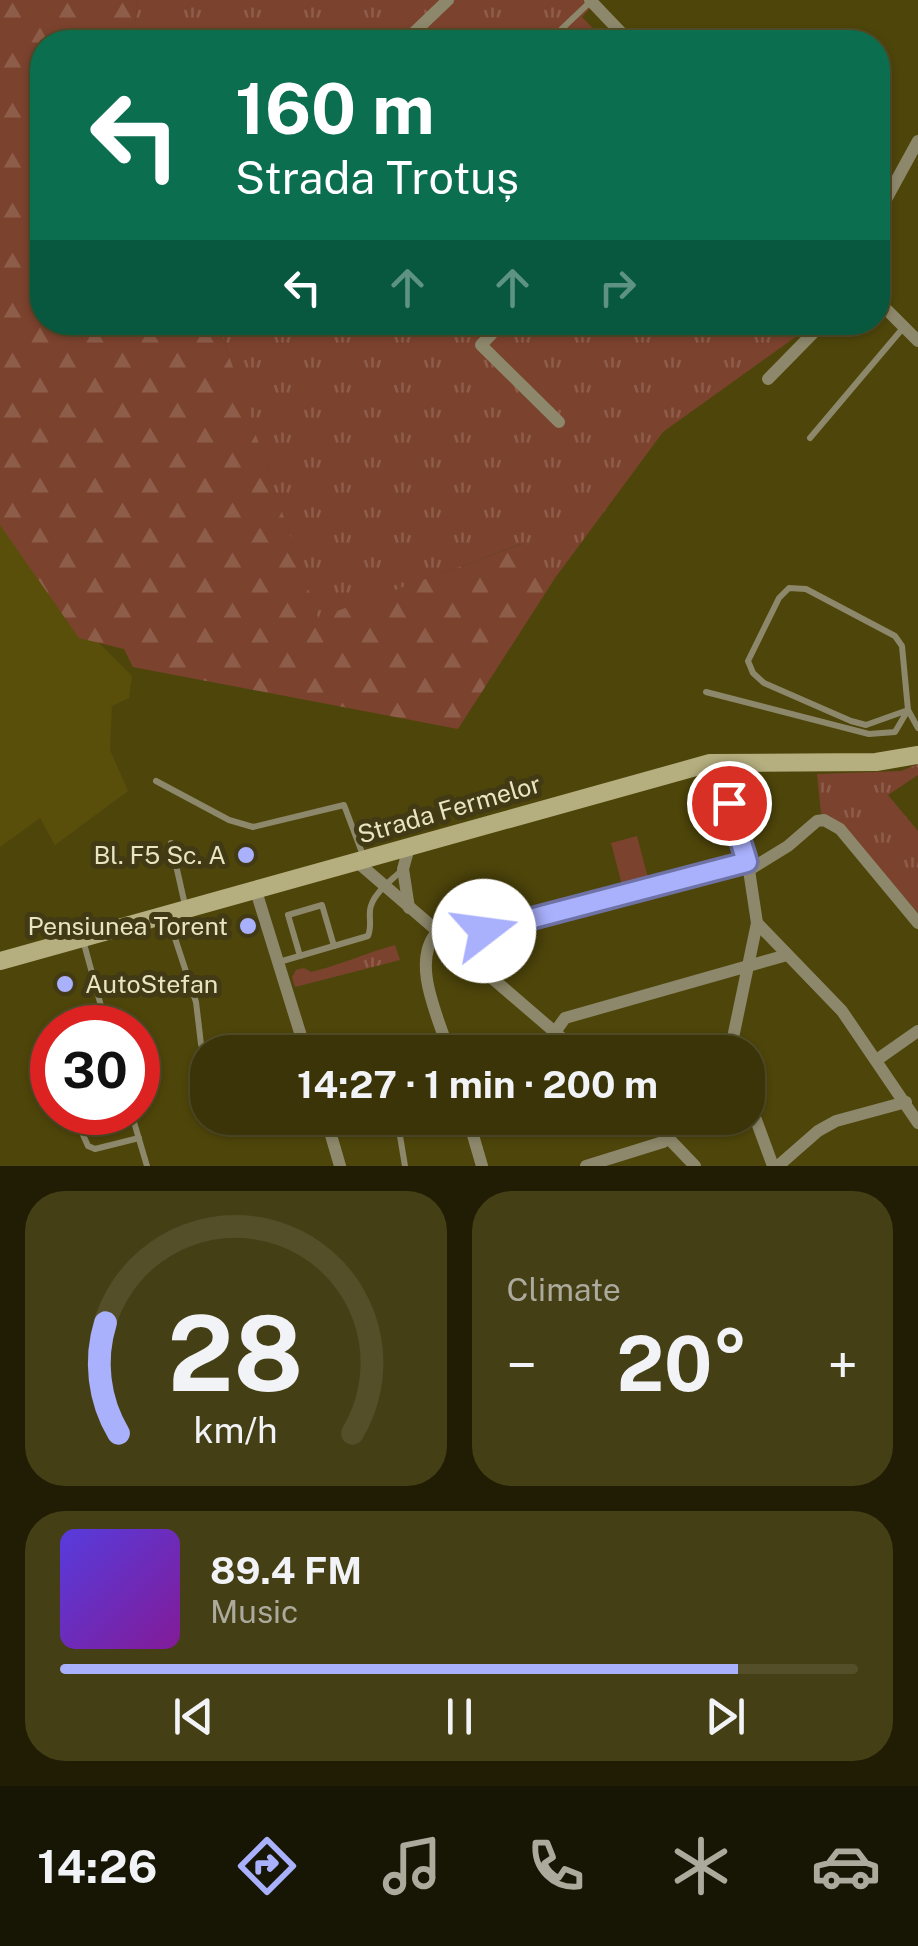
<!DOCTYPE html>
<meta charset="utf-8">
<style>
body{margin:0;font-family:"Public Sans",sans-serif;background:#453f16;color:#f1f3f6;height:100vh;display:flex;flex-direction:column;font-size:38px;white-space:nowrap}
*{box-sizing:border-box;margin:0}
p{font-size:32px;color:#abaa9c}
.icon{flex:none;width:55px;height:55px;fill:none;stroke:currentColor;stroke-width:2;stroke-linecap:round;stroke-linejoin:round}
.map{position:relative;height:1166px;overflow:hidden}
.side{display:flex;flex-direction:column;gap:25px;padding:25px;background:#201d04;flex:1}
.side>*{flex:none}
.guide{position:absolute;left:30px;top:30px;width:860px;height:305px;border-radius:40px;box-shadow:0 2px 8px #0004,0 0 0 2px #544f29;background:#0b6e4f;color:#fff;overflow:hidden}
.speed{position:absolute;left:30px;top:1005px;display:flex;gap:20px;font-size:50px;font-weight:700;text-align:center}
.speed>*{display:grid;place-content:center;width:130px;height:130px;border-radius:50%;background:#3a3408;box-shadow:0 2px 8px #0004,0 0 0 2px #544f29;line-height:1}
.speed .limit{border:15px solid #d22;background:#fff;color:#111}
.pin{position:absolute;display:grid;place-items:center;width:85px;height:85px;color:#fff;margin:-42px;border:5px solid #fff;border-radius:50%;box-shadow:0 2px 10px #0007}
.me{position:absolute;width:110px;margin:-55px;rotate:75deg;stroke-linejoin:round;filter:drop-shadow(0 0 8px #0008)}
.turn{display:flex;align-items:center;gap:35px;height:210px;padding:0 40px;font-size:45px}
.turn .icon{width:130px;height:130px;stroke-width:2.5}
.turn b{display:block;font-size:70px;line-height:85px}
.lanes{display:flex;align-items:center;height:95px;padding:0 40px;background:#0003;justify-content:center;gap:50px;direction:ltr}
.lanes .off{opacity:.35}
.big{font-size:75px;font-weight:700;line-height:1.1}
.side .tile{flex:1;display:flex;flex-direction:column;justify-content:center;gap:15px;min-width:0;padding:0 35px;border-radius:40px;background:#453f16}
.side .dial{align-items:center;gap:0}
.dial svg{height:260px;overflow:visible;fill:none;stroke:#544f29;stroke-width:7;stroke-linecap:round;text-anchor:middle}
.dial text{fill:#f1f3f6;stroke:none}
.song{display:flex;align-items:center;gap:30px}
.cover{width:120px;height:120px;border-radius:15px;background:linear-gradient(135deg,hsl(250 70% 55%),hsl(290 70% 35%))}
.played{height:10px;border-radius:5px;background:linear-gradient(90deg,#a9b0fc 85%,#544f29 85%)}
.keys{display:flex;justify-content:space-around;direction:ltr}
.heat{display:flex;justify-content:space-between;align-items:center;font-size:55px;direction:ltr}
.side .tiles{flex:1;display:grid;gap:25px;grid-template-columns:1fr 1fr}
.tile:last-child{grid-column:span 2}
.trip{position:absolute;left:190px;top:1035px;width:575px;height:100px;border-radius:40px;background:#3a3408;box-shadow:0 2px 8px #0004,0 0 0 2px #544f29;font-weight:700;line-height:100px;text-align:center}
.menu{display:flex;height:160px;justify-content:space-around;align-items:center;background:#171503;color:#abaa9c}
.menu .icon{width:70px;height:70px}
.menu .current{color:#a9b0fc}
.menu b{font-size:45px;color:#f1f3f6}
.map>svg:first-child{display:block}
.built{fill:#594f0b}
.grass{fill:url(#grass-tufts)}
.forest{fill:url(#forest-firs)}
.green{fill:#7b422e}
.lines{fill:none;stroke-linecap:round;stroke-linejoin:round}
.lane{stroke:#8d886b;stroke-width:6}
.street{stroke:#8d886b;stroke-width:12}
.secondary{stroke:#b5ae7f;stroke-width:18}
.route-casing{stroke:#6e72a4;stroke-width:25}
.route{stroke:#a9b0fc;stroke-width:18}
.poi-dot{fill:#a9b0fc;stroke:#413a14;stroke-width:4}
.labels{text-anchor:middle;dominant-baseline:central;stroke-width:10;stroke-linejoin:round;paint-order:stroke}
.street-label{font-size:25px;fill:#e9e4c1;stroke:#413a14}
.poi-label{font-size:25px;fill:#e9e4c1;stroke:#413a14;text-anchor:end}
</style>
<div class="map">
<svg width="918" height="1166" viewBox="0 0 918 1166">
<defs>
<pattern id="grass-tufts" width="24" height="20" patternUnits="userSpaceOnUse" patternTransform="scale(2.5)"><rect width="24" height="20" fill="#7b422e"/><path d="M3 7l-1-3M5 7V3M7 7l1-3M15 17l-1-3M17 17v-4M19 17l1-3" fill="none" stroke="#8e5d4a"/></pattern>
<pattern id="forest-firs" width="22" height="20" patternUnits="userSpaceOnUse" patternTransform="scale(2.5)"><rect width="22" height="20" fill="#7b422e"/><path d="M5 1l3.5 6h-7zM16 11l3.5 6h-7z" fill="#8e5d4a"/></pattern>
</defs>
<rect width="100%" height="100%" fill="#4e450a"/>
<!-- built -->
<path class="built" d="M0 450 73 617 132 676 129 698 112 706 110 750 128 791 55 845 40 818 0 847Z"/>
<!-- grass -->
<g class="grass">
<path d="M138 0H597L582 17 606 42H133Z"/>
<path d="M218 323H815L663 432 555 578 521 544 318 619Z"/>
<path d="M918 764V775L888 795 918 831V913L844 827 821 813 817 774 901 771Z"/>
<path d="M395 945 400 960 295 987 292 977 296 970 304 968 311 972C340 965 366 953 395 945Z"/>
</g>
<!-- forest -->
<path class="forest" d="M0 0H138L133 42H42V322L218 323 318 618 522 544 555 578 458 729 133 667 124 649 79 638 0 525Z"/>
<!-- green -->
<path class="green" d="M637 836 648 878 622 885 611 843Z"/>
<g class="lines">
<!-- lane -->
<g class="lane">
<path d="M548 42 590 2"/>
<path d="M810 438 903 328"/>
<path d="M706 692 869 734 895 732 908 710 902 646 895 636 806 589 789 588 779 598 748 661 753 673 764 683 851 721 866 725 908 710 918 728"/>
<path d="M156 781 229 820 253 827 344 805 364 858"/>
<path d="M171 843 185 905"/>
<path d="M168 917 196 1002 201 1044 208 1065"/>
<path d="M83 940 107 1028"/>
<path d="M300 956 288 915 322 905 334 946"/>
<path d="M279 962 368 936C372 926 369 921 370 910 372 894 391 881 402 870"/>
<path d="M63 1028 103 1014"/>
<path d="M309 1052 368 1039 382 1043 387 1052"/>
<path d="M73 1112 88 1146 95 1149 139 1138"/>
<path d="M131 1112 147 1166"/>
<path d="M397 1118 405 1166"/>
</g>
<!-- street -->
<g class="street">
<path d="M590 0 630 42"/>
<path d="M404 42 448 0"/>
<path d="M878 214 918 141"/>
<path d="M878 301 918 341"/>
<path d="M503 322 481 345 559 422"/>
<path d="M665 325 667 322"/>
<path d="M768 379 824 322"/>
<path d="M729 803 749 870 757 923 730 1052"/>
<path d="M356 861 578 1052"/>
<path d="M749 870 788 846 817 821 824 820 840 829 918 923"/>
<path d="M256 891 306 1052"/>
<path d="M409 908 403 869 410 844"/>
<path d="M757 923 842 1011 918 1123"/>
<path d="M437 932C410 963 439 1018 449 1052"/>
<path d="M446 940 747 862"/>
<path d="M555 1032 565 1018 787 955"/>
<path d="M878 1059 918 1031"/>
<path d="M748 1098 773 1166"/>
<path d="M326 1118 340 1166"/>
<path d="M468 1118 482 1166"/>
<path d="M649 1118 695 1166"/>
<path d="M586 1166 663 1142 670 1137"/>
<path d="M778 1166 818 1131 836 1121 906 1102"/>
</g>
<!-- secondary -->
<path class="secondary" d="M0 961 710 763 876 762 918 755"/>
</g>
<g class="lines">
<defs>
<path id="route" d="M484 931 747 862 729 803"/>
</defs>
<!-- route casing -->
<use href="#route" class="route-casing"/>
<!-- route -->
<use href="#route" class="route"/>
</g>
<!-- markers -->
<g class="poi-dot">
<circle cx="246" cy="855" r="10"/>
<circle cx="248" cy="926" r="10"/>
<circle cx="65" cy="984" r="10"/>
</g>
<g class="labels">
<!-- street labels -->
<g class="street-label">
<text transform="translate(449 809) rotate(-16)">Strada Fermelor</text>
</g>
<!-- poi labels -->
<g class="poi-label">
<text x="226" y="855">Bl. F5 Sc. A</text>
<text x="228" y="926">Pensiunea Torent</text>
<text x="85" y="984" text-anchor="start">AutoStefan</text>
</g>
</g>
</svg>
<div class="speed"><div class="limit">30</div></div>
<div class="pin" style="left:729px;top:803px;background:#d93025"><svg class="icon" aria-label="arrive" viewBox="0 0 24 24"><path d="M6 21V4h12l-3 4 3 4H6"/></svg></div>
<svg class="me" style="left:484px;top:931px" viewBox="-20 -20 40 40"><circle r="19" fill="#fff"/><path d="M0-13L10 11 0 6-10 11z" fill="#a9b0fc"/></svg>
<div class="trip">14:27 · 1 min · 200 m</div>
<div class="guide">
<div class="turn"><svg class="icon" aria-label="left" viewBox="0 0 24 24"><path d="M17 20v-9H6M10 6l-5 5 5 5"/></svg><div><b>160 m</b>Strada Trotuș</div></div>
<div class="lanes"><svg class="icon" aria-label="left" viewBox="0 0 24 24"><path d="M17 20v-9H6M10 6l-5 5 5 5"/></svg><svg class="icon off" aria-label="ahead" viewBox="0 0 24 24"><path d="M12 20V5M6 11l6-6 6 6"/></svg><svg class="icon off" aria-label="ahead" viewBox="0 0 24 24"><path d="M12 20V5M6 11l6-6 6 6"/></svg><svg class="icon off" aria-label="right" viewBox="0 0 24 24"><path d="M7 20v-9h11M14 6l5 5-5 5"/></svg></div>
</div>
</div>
<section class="side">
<div class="tiles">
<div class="tile dial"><svg viewBox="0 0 100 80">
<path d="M14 69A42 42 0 1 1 86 69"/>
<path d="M14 69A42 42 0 0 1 10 35" stroke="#a9b0fc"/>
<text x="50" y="56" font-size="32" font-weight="700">28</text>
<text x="50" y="72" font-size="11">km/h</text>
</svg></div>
<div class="tile"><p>Climate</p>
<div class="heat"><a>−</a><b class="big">20°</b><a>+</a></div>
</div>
<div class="tile">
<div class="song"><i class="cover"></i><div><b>89.4 FM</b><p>Music</p></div></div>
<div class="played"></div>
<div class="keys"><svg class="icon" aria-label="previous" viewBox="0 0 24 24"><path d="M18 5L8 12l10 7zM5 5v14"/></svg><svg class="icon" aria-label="pause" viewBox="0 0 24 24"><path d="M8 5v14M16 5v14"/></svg><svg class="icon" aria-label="next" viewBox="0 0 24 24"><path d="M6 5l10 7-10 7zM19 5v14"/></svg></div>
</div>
</div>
</section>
<nav class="menu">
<b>14:26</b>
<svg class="icon current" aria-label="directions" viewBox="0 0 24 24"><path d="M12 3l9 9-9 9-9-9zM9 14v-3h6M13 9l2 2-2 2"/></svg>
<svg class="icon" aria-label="music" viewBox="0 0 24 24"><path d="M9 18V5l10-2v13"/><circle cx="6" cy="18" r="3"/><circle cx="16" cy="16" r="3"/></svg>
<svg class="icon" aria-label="phone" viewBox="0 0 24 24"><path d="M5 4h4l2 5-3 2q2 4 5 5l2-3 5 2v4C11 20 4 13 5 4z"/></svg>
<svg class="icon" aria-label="climate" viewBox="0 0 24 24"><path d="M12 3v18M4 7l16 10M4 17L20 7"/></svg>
<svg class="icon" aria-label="car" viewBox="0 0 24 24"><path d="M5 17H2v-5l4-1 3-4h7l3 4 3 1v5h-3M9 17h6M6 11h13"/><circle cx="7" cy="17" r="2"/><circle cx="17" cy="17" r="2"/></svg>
</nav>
